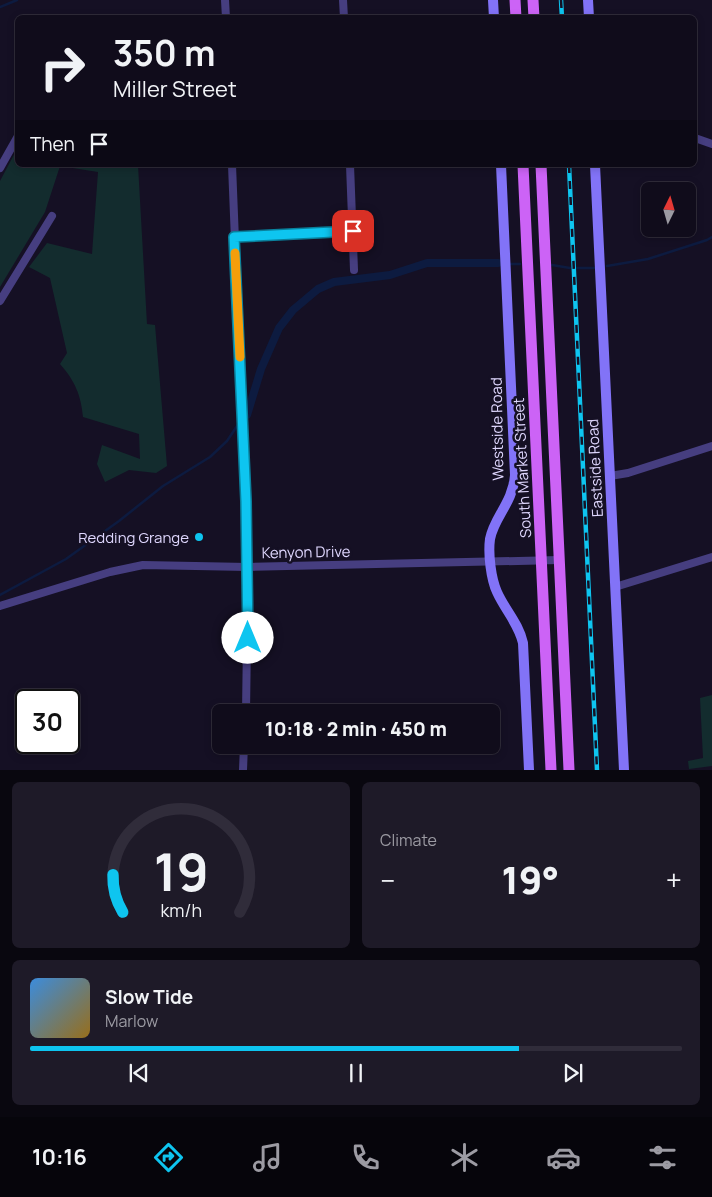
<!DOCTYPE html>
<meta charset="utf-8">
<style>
body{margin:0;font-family:Manrope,sans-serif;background:#1e1a28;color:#f1f3f6;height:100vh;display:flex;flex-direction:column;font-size:19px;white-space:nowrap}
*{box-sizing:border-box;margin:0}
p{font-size:16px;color:#9c9ba3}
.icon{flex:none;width:28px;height:28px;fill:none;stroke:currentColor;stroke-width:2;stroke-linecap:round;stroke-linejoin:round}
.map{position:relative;height:770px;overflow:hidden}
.side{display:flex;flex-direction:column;gap:12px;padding:12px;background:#09070f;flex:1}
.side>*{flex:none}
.guide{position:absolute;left:15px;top:15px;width:682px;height:152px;border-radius:8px;box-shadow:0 2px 8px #0003,0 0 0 1px #302c3a;background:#100c1b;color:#f1f3f6;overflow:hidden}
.needle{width:32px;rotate:5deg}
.buttons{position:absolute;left:641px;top:182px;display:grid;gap:10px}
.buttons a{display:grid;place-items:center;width:55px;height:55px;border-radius:8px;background:#100c1b;box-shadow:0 2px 8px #0003,0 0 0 1px #302c3a;font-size:25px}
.speed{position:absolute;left:15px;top:689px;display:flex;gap:10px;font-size:25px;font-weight:700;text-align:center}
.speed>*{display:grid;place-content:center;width:65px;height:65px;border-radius:50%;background:#100c1b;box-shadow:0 2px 8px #0003,0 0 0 1px #302c3a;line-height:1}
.speed .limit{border:2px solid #111;border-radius:8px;background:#fff;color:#111}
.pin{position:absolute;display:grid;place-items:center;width:42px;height:42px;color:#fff;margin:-21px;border-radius:10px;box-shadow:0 2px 8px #0006}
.me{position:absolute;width:55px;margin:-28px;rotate:0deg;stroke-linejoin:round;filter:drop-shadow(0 0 4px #0008)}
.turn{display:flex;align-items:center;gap:18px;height:105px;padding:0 15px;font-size:22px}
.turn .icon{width:65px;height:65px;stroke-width:2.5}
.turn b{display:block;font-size:35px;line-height:42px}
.then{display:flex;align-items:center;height:48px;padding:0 15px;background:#0003;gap:10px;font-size:19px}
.big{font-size:38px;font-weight:800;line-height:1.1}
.side .widget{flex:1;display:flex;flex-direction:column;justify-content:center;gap:8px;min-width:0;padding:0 18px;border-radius:8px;background:#1e1a28}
.side .dial{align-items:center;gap:0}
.dial svg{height:130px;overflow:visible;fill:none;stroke:#302c3a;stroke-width:7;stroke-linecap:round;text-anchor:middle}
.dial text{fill:#f1f3f6;stroke:none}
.song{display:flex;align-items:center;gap:15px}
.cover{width:60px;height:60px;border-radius:8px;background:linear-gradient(135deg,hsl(210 70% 55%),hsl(40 70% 35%))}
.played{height:5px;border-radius:2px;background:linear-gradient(90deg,#0ec5f0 75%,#302c3a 75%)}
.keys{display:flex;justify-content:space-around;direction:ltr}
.heat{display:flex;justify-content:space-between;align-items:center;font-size:28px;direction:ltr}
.side .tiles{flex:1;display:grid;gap:12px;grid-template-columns:1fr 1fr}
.widget:last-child{grid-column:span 2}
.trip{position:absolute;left:212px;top:704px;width:288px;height:50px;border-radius:8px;background:#100c1b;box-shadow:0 2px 8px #0003,0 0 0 1px #302c3a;font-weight:800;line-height:50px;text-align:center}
.menu{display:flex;height:80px;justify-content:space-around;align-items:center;background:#06050b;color:#9c9ba3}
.menu .icon{width:35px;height:35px}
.menu .selected{color:#0ec5f0}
.menu b{font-size:22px;color:#f1f3f6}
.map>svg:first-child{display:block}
.green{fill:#132c2e}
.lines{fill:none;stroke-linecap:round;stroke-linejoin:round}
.stream{stroke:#0d1b40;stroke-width:2.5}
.canal{stroke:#0d1b40;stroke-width:8}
.street{stroke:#463e80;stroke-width:8}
.secondary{stroke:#8273f7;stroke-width:10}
.primary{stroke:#cc63f6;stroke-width:11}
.rail-casing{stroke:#0ec5f0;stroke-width:4.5}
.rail{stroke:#151024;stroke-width:2.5;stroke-dasharray:8;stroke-linecap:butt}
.route-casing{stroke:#09809c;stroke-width:12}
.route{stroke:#0ec5f0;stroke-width:9}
.slow{stroke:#f59e0b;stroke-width:9}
.poi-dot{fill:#0ec5f0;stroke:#151024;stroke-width:2}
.labels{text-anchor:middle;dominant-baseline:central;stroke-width:5;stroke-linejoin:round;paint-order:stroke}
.street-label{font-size:15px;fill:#ded6fd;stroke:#151024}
.poi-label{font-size:15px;fill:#ded6fd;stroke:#151024;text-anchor:end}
</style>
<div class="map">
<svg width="712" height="770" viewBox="0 0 712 770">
<rect width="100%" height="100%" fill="#151024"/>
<!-- green -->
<g class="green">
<path d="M17 149 18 165H138L147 324 155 325 167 466 156 473 129 470 105 482 97 464 102 445 140 459 139 434 83 417C81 395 75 381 60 364L67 353 50 278 29 267 47 243 92 254 98 172 60 166 45 212 0 287V181Z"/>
<path d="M712 695V766L689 769 688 761 703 758 700 698Z"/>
</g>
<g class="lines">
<!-- stream -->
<g class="stream">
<path d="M0 7 17 0"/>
<path d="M511 264H520"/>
<path d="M552 265 570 268"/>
<path d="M607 266 648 259 707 240 712 237"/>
<path d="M576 268H594"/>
<path d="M0 595 66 559 119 521 163 486 210 457 227 441 239 423"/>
</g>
<!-- canal -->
<path class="canal" d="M247 415 261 369 279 328 293 310 318 289 334 282 390 275 427 263H498"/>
<!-- street -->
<g class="street">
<path d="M225 0 226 18"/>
<path d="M343 0 344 18"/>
<path d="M695 138 712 144"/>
<path d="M232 165 248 567 246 712"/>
<path d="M350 165 354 270"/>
<path d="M0 168 18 136"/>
<path d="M234 237 353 231"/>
<path d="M0 301 52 216"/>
<path d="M610 476 628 473 712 446"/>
<path d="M615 587 712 557"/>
<path d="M0 606 110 572 143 565 248 567 559 560"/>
<path d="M243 770 244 745"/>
</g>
<!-- secondary -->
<g class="secondary">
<path d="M493 0 494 18"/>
<path d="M588 0 589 18"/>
<path d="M501 165 515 475C513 503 494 517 490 539 488 554 491 579 497 592 505 610 519 624 523 643L529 770"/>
<path d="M595 165 624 770"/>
</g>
<!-- primary -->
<g class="primary">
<path d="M515 0 516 18"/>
<path d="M533 0 534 18"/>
<path d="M523 165 551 770"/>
<path d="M541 165 569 770"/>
</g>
<defs>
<g id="rail">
<path d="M561 0 562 18"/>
<path d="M569 165 597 770"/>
</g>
</defs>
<!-- rail casing -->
<use href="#rail" class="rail-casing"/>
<!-- rail -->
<use href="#rail" class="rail"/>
</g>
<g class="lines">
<defs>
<path id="route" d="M248 638 246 501 234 237 353 231"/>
</defs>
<!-- route casing -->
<use href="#route" class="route-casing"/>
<!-- route -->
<use href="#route" class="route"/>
<!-- slow -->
<path class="slow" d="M235 253 240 357"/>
</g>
<!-- markers -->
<circle class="poi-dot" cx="199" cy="537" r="5"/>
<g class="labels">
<!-- street labels -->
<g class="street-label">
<text transform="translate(497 429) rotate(-91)">Westside Road</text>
<text transform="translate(522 468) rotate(-93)">South Market Street</text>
<text transform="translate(595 468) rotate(-93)">Eastside Road</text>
<text transform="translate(306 552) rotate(-1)">Kenyon Drive</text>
</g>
<!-- poi labels -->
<g class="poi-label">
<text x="189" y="537">Redding Grange</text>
</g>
</g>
</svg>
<div class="buttons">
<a><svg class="needle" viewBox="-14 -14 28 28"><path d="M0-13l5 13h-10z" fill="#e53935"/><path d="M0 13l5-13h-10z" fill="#9c9ba3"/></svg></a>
</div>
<div class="speed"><div class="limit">30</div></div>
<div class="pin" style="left:353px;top:231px;background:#d93025"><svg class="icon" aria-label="arrive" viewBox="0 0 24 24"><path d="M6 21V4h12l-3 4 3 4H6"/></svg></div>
<svg class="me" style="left:248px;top:638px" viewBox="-20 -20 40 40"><circle r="19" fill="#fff"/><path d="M0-13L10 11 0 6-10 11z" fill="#0ec5f0"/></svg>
<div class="trip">10:18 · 2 min · 450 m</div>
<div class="guide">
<div class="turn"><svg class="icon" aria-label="right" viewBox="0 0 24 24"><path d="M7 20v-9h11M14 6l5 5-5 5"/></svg><div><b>350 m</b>Miller Street</div></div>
<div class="then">Then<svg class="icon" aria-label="arrive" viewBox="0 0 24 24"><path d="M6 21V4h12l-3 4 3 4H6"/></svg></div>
</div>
</div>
<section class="side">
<div class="tiles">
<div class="widget dial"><svg viewBox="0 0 100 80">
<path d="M14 69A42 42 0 1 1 86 69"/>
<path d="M14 69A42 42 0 0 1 8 46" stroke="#0ec5f0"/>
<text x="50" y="56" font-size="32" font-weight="700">19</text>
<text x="50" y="72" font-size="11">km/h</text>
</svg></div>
<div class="widget"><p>Climate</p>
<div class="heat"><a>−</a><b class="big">19°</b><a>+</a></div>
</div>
<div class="widget">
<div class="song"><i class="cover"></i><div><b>Slow Tide</b><p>Marlow</p></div></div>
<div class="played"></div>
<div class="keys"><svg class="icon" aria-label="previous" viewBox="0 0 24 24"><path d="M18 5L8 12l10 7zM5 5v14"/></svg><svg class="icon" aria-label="pause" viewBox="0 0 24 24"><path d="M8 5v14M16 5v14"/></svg><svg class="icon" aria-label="next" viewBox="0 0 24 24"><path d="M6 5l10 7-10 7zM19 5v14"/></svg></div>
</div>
</div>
</section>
<nav class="menu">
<b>10:16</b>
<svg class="icon selected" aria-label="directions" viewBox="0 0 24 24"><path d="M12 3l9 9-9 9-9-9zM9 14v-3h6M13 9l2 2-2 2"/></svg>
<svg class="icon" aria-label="music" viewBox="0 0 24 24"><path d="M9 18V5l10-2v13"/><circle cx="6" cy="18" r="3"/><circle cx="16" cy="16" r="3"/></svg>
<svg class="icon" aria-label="phone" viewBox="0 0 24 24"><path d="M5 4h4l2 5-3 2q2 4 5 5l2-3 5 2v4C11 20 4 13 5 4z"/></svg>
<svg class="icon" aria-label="climate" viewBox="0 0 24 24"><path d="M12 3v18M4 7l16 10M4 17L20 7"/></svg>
<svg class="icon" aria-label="car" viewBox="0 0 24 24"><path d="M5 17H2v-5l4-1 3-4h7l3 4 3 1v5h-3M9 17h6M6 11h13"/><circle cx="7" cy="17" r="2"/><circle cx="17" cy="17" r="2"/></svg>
<svg class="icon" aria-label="filters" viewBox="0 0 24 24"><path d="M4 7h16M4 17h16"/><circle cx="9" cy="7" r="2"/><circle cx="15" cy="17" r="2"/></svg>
</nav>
